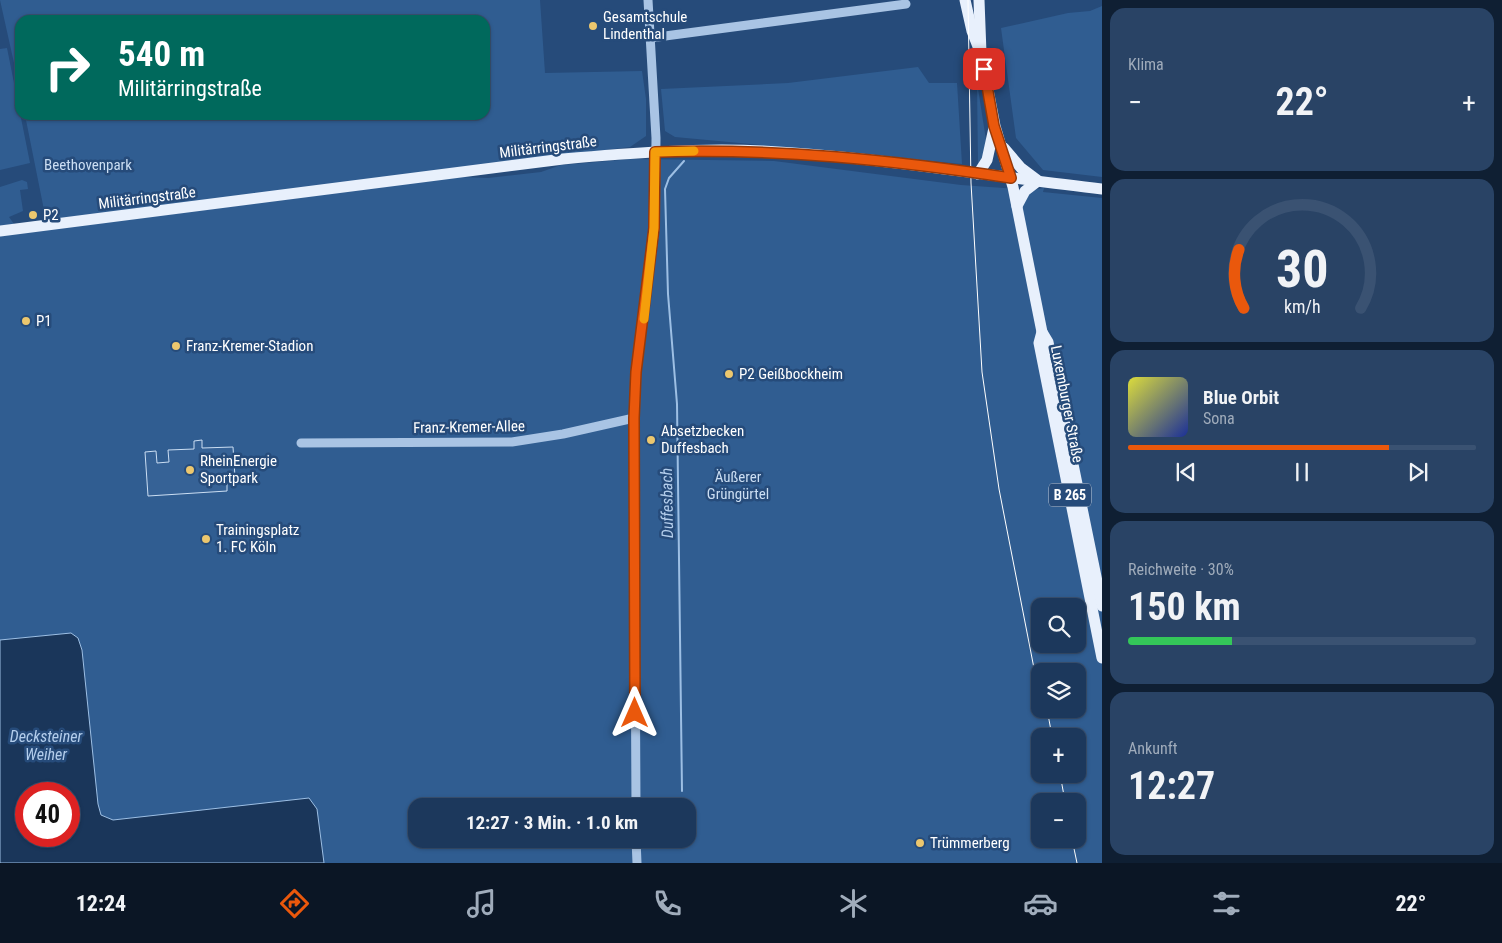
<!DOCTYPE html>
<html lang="de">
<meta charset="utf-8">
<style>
body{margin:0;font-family:"Roboto Condensed",sans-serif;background:#294365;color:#f1f3f6;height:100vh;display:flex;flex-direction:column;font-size:19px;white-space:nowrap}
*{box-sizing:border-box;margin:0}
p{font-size:16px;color:#a0acbb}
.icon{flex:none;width:28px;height:28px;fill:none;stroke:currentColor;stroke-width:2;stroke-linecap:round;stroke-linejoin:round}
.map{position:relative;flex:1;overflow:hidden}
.details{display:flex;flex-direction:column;gap:8px;padding:8px;background:#0f1f33;width:400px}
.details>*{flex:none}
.top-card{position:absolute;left:15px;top:15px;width:475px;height:105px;border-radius:15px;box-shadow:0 1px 4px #0004,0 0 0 1px #3a5272;background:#00695c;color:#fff;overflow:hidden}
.controls{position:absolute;left:1031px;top:598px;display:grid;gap:10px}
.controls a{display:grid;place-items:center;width:55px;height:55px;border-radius:10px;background:#1c385c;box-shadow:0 1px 4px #0004,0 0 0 1px #3a5272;font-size:25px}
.speed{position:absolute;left:15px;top:782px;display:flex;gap:10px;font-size:25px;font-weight:700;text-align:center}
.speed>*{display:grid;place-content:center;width:65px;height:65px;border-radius:50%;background:#1c385c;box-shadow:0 1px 4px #0004,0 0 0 1px #3a5272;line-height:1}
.speed .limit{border:8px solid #d22;background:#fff;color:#111}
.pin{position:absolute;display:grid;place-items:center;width:42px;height:42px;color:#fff;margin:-21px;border-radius:10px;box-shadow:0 2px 8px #0006}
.me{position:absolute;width:55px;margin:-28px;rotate:0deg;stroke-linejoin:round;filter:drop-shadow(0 0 4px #0008)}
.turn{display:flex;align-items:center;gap:18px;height:105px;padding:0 20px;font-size:22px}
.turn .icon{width:65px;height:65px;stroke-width:2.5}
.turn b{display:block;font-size:35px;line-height:42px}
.big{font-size:38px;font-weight:700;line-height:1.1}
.details .card{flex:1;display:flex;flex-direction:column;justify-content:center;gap:8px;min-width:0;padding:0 18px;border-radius:15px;background:#294365}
.details .dial{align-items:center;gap:0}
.dial svg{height:130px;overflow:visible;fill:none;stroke:#3a5272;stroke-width:7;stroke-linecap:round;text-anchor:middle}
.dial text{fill:#f1f3f6;stroke:none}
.song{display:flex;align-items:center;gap:15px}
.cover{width:60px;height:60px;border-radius:8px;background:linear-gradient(135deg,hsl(60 70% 55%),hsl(230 70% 35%))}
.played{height:5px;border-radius:2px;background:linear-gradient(90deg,#ea580c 75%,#3a5272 75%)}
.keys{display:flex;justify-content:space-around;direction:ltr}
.heat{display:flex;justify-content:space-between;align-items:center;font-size:28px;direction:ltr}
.charge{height:8px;border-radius:4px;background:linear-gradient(90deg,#34c759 30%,#3a5272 0)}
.trip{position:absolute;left:408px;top:798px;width:288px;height:50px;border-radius:15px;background:#1c385c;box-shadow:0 1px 4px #0004,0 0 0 1px #3a5272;font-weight:700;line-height:50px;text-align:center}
.menu{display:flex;height:80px;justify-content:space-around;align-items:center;background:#0b1625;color:#a0acbb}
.menu .icon{width:35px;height:35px}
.menu .on{color:#ea580c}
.menu b{font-size:22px;color:#f1f3f6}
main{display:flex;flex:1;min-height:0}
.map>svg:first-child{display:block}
.green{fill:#305d91;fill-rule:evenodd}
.water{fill:#1a365a;stroke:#9dbfe4;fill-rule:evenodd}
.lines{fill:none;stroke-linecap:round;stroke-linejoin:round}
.stream{stroke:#9dbfe4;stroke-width:2}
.building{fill:#366296;stroke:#cbdef3}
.minor{stroke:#a9c4e4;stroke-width:9}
.major{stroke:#e8f0fc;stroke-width:11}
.tram{stroke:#fff;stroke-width:1}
.route-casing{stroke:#983908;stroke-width:12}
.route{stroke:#ea580c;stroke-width:9}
.slow{stroke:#f59e0b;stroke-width:9}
.poi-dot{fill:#ecc76e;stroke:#264b7a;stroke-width:2}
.labels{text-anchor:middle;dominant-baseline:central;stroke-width:5;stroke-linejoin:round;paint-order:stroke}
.shield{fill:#264b7a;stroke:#bec9d7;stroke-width:1}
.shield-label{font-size:14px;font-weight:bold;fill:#fff}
.poi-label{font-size:15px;fill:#fff;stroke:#264b7a;text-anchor:start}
.street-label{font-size:15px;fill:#fff;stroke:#264b7a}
.park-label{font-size:15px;fill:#cbdef3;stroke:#264b7a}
.water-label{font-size:16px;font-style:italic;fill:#b4ceec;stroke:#264b7a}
</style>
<main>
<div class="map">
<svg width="1102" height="863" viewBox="0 0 1102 863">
<rect width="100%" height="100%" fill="#264b7a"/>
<!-- green -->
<g class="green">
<path d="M0 0H540L545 73 642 71 646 99V136L630 147 46 220 25 115H485V20H20V90Z"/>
<path d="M1102 6V177L1043 170 1016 138 1001 28 1068 13 1090 11Z"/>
<path d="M7 48 30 163 0 170V49Z"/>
<path d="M918 67 929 83H957L962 164 675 137 665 131 661 89 788 83Z"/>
<path d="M977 82 986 140 982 158 978 164Z"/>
<path d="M632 159 774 161 961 185 1032 190 1044 188 1043 192 1102 198V863H0V236L460 177 488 178 541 172 561 165ZM1040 606H1078V644H1040ZM1040 671H1078V709H1040ZM1040 736H1078V774H1040ZM26 794H69V836H26ZM1040 801H1078V839H1040ZM416 806H686V839H416Z"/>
<path d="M22 180 27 182 28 189 20 190 23 211 9 217 14 224 0 226V187Z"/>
</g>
<!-- water -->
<path class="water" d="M71 633 78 638 82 650 98 804 101 815 113 820 309 798 317 809 324 863H0V640ZM26 794H69V836H26Z"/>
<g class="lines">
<!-- stream -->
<path class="stream" d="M682 791 677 404 668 294 665 189 669 178 684 161"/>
</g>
<!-- building -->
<path class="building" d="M202 440V448L233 447 235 477 227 478V491L148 496 145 452 156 451 157 463 169 462 168 450 194 449V441Z"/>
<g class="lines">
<!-- minor -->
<g class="minor">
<path d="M650 38 906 4"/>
<path d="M301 443 512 442 563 434 634 418"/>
<path d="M636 806 634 418 636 370 655 228 656 138 648 0"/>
<path d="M636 839 637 863"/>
</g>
<!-- major -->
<g class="major">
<path d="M965 0 972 31 979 49"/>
<path d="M979 0 981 53 995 126 1013 187 1042 332 1048 342 1102 606"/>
<path d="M1004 148 1021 168 1037 180"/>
<path d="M978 174 987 160 994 128"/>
<path d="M1017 206 1025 191 1038 181"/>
<path d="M0 231 563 159C629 153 696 148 763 151 877 157 989 176 1102 189"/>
<path d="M1042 332 1039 343 1102 658"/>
</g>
<!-- tram -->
<g class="tram">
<path d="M968 0 971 183 982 372 999 489 1040 699"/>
<path d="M1047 709 1052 736"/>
<path d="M1060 774 1065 801"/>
<path d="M1072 839 1077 863"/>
</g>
</g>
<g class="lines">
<defs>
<path id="route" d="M635 713 634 418 636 372 654 228 655 152C775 148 893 160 1011 178L994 126 984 69"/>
</defs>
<!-- route casing -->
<use href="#route" class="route-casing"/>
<!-- route -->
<use href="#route" class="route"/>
<!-- slow -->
<path class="slow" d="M644 319 654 228 655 152 694 151"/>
</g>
<!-- markers -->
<g class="poi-dot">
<circle cx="593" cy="26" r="5"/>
<circle cx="33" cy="215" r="5"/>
<circle cx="26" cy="321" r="5"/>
<circle cx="176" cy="346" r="5"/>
<circle cx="729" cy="374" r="5"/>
<circle cx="651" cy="440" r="5"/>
<circle cx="190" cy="470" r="5"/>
<circle cx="206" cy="539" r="5"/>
<circle cx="920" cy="843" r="5"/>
</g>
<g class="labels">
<!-- shield labels -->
<rect class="shield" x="1049" y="483.5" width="42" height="23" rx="4"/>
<g class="shield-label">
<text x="1070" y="495">B 265</text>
</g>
<!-- poi labels -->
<g class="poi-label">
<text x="603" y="17">Gesamtschule<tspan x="603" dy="17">Lindenthal</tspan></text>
<text x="43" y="215">P2</text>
<text x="36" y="321">P1</text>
<text x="186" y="346">Franz-Kremer-Stadion</text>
<text x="739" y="374">P2 Geißbockheim</text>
<text x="661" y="431">Absetzbecken<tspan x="661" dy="17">Duffesbach</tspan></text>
<text x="200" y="461">RheinEnergie<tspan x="200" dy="17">Sportpark</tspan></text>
<text x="216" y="530">Trainingsplatz<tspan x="216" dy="17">1. FC Köln</tspan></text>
<text x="930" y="843">Trümmerberg</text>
</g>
<!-- street labels -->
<g class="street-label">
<text transform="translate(548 147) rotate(-7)">Militärringstraße</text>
<text transform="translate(147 198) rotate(-7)">Militärringstraße</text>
<text transform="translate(1067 404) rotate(79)">Luxemburger Straße</text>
<text transform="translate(469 427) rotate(-1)">Franz-Kremer-Allee</text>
</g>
<!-- park labels -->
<g class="park-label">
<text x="88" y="165">Beethovenpark</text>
<text x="738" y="477">Äußerer<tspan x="738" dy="17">Grüngürtel</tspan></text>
</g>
<!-- water labels -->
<g class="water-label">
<text transform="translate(667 503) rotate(-91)">Duffesbach</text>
<text x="46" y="736">Decksteiner<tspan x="46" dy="18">Weiher</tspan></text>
</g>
</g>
</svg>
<div class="controls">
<a><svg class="icon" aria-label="search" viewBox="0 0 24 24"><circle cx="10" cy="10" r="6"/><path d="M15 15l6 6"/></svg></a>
<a><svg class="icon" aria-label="layers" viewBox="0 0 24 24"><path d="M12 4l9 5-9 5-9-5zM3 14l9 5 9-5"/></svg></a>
<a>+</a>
<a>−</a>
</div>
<div class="speed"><div class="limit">40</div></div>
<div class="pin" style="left:984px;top:69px;background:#d93025"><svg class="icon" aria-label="arrive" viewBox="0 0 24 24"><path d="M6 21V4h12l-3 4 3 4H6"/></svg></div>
<svg class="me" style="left:635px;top:713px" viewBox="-20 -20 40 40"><path d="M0-17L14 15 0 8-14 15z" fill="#ea580c" stroke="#fff" stroke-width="4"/></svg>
<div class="trip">12:27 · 3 Min. · 1.0 km</div>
<div class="top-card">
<div class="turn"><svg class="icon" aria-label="right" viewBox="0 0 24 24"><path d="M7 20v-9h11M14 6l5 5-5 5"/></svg><div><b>540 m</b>Militärringstraße</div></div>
</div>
</div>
<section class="details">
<div class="card"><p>Klima</p>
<div class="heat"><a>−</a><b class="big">22°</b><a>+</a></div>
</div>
<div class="card dial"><svg viewBox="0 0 100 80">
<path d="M14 69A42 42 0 1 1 86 69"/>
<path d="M14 69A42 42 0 0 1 11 33" stroke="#ea580c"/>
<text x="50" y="56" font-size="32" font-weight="700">30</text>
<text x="50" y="72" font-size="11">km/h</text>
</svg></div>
<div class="card">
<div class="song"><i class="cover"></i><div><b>Blue Orbit</b><p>Sona</p></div></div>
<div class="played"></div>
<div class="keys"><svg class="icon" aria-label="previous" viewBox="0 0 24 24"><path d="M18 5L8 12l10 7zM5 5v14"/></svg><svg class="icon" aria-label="pause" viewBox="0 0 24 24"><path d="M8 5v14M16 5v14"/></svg><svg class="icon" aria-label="next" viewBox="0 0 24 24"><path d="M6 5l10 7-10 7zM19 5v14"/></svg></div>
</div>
<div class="card"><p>Reichweite · 30%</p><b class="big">150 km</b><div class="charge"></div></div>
<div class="card"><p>Ankunft</p><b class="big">12:27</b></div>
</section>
</main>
<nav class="menu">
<b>12:24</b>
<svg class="icon on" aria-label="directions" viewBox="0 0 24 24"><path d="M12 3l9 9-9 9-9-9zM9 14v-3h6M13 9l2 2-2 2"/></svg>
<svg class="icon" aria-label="music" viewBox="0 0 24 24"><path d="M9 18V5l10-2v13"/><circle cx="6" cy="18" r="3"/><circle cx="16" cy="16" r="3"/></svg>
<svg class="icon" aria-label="phone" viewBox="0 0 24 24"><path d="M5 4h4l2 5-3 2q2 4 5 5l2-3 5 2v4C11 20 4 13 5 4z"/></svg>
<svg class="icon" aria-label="climate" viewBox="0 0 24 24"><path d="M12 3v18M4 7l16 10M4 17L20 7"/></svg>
<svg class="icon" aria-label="car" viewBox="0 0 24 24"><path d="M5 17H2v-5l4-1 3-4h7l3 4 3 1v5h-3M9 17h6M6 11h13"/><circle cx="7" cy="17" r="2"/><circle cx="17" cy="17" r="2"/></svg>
<svg class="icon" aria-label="filters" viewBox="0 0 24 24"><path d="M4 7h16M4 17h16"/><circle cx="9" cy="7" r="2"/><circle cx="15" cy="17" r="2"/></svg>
<b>22°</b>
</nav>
